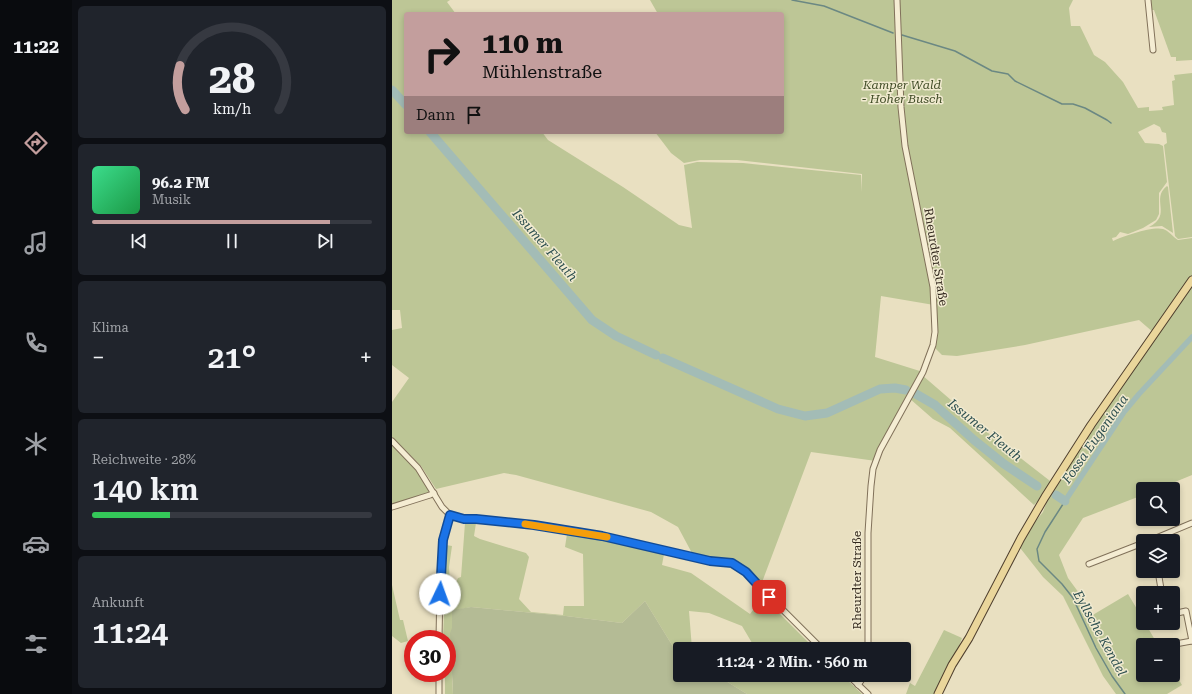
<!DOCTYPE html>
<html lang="de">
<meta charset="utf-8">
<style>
body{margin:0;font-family:"Roboto Serif",serif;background:#20242c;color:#f1f3f6;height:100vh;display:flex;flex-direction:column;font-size:15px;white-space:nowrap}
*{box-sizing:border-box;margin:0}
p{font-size:13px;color:#9ea1a6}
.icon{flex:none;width:22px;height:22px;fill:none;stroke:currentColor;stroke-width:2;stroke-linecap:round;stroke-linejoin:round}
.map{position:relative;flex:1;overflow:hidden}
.drawer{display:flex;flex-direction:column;gap:6px;padding:6px;background:#0d0f14;width:320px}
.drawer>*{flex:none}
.guide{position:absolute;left:12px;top:12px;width:380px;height:122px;border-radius:4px;box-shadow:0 2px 6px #0003;background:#c39e9d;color:#111;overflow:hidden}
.tools{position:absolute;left:744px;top:482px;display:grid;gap:8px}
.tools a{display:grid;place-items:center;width:44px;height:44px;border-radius:4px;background:#171b24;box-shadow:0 2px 6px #0003;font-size:20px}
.speed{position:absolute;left:12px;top:630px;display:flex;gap:8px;font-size:20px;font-weight:700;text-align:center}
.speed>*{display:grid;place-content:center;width:52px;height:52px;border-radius:50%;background:#171b24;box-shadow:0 2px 6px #0003;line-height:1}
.speed .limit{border:6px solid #d22;background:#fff;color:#111}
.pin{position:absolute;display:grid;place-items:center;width:34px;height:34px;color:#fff;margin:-17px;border-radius:8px;box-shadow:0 2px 6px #0006}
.me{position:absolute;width:44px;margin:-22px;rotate:3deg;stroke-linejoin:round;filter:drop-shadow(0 0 3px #0008)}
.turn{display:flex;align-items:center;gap:14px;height:84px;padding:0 12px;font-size:18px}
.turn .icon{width:52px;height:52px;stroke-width:2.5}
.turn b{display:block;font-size:28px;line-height:34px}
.then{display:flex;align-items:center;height:38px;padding:0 12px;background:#0003;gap:8px;font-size:15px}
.big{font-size:30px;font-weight:600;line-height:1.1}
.drawer .widget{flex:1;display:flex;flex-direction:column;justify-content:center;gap:6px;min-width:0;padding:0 14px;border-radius:6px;background:#20242c}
.drawer .dial{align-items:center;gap:0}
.dial svg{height:104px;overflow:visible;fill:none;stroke:#363941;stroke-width:7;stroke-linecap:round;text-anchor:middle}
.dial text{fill:#f1f3f6;stroke:none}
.song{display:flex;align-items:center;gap:12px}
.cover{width:48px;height:48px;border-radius:6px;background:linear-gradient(135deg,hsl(150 70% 55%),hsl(140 70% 35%))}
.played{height:4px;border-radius:2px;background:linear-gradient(90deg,#c39e9d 85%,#363941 85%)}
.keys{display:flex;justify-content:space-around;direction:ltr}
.heat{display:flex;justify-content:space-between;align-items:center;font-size:22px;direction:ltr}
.charge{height:6px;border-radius:3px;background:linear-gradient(90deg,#34c759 28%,#363941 0)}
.trip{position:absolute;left:281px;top:642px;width:238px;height:40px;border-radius:4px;background:#171b24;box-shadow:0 2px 6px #0003;font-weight:600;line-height:40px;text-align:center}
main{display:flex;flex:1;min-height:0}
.menu{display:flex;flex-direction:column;width:72px;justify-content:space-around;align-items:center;background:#090b0e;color:#9ea1a6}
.menu .icon{width:28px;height:28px}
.menu .on{color:#c39e9d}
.menu b{font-size:18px;color:#f1f3f6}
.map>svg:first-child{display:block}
.green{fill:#bdc696;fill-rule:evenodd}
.cemetery{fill:#b4bb95}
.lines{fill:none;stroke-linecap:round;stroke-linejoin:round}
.stream{stroke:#6b8883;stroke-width:1.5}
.canal{stroke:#a3bcb6;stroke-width:5.5}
.river{stroke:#a3bcb6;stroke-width:9}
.minor-casing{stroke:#81715a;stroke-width:7}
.major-casing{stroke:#4f3f2e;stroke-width:9}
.minor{stroke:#f5edd3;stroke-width:5}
.major{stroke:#ead69b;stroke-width:7}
.route-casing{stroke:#114b97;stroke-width:10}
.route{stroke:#1a73e8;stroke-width:7}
.slow{stroke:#f59e0b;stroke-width:7}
.labels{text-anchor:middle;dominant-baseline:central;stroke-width:3;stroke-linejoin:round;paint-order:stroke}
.park-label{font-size:12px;font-style:italic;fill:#404c26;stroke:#f1ead0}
.street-label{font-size:12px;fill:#32281d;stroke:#f1ead0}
.water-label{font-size:13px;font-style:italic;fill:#2e5050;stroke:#f1ead0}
</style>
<main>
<nav class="menu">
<b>11:22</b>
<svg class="icon on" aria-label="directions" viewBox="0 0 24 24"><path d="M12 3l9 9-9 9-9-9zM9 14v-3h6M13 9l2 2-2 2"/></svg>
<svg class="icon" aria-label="music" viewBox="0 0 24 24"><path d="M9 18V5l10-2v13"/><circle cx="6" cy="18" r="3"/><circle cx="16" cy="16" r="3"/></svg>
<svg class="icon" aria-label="phone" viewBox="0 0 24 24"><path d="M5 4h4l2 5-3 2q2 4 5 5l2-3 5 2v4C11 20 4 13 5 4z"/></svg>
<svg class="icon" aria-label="climate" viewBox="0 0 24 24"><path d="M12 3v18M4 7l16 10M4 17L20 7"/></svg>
<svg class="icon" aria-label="car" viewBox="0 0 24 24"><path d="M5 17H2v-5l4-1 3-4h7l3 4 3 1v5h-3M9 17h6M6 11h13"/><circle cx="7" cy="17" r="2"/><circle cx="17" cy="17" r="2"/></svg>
<svg class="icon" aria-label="filters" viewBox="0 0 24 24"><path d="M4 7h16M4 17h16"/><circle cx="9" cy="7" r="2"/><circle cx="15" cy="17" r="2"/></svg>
</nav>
<section class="drawer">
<div class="widget dial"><svg viewBox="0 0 100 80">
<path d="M14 69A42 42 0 1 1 86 69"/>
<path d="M14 69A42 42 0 0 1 10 35" stroke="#c39e9d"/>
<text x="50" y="56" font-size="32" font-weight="700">28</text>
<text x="50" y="72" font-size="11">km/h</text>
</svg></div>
<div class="widget">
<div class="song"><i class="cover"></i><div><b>96.2 FM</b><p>Musik</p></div></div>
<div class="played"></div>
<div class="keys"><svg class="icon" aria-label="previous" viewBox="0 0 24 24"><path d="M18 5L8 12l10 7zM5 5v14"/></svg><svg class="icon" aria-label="pause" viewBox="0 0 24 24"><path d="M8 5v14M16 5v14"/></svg><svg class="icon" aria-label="next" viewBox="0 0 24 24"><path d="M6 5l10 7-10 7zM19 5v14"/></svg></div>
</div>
<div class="widget"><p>Klima</p>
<div class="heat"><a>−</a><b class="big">21°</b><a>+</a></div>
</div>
<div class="widget"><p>Reichweite · 28%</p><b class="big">140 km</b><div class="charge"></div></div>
<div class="widget"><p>Ankunft</p><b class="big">11:24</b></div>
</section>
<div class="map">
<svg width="800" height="694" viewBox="0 0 800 694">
<rect width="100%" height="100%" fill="#e9e0c1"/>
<!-- green -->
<g class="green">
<path d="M0 0H58L55 2 64 14H14V132H150L156 140 231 187 287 225 300 228 292 165 305 162 351 163 469 175 470 192V174L345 160H308L292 163 279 153 263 132H390V14H266L258 0H681L677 8 679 26H688L702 55 713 62 731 82 746 108 757 107V111L771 110 770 107 782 105 780 81 783 80 782 75 800 73V237L786 239 783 236 772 145 775 143 774 133 770 132 768 127 762 124 746 132 753 143 767 144 771 146 775 182 767 193V214L764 220 751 228 736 234 728 232 724 237 720 238 721 241C731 236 761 226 771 229 776 230 781 237 786 240L800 238V475L766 489H751V495L691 518 667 555 676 578 687 593 699 616 736 594 751 619V623H753L766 645H751V675H781V670L790 685 775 694H724L711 676 671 596 651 577 625 544 651 512 661 485 642 505 558 428 541 419 517 398 484 461 419 452 369 585C366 581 363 574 358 570 340 554 322 560 301 555L286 527 259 512 124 475 112 473 44 489 29 466 0 437V402L17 378 0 365V330L10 328 8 310H0ZM489 296 542 305 541 346 550 355 565 356 633 345 747 320 762 333 662 484 591 429 589 426 530 375 531 372 483 357Z"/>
<path d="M758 0H800V60L784 61V57H779L762 10H759Z"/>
<path d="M775 186 776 187 781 233 770 226 757 227C781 215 758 199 775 186Z"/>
<path d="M0 445C14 459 32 473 37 493L0 504Z"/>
<path d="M73 523H84L82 536 88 539 134 553 137 557 127 599 139 612 171 615 172 606H192L191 554 173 547 175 534 213 539 272 554 270 565 299 573 358 614 371 597 423 649H362L363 648 350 626 317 613 297 611 300 649H288V658L253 601 230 623 174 616 79 607 60 611V680L61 694H53V673H55V639H51L53 588C61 588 63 585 66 578L69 577Z"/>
<path d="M54 545 60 546 57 567 58 584H53Z"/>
<path d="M0 585 8 620H11L16 641 9 643 0 636Z"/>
<path d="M552 630 570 638 560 665 547 694H514L518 683 523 686Z"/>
<path d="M324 675H344L352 679V675H450L470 694H355Z"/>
</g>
<!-- cemetery -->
<path class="cemetery" d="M253 601 288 658V675H324L355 694H61L58 633 60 628V610L79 607 174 616 230 623Z"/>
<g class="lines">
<!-- stream -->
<g class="stream">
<path d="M400 0 432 6 501 33"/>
<path d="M510 35 563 51 600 71 616 74 623 81 670 104H681L693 108 715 120 719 123"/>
<path d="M673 501 653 532 645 549 647 561 670 584 681 598 704 648 720 676 733 694"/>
</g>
<!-- canal -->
<path class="canal" d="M673 501 732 412 747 394 800 337"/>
<!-- river -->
<g class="river">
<path d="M0 90 14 105"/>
<path d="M38 132 200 320 224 336 264 355"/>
<path d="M271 358 386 409 413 416 435 413 488 389 503 388 514 390"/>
<path d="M524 394 543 405 582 440 612 464 645 486"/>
<path d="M664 495 673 501"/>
</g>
<defs>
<g id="minor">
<path d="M756 0 761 50"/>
<path d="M0 441 26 468 50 507 58 515 73 519H84L142 525 210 536 312 560 340 563 354 572 368 587 430 649"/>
<path d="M0 507 38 495 42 493"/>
<path d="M757 541 800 523"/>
<path d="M697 564 751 543"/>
<path d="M766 571 769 589 774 593"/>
<path d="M781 614 794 611 800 641"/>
<path d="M47 639 48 584 51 540 58 515"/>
<path d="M778 645 800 641"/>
<path d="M476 649V533L479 486 481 469 488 450 531 372 541 345 543 332 541 287 513 146 509 107 505 0"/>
<path d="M456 675 476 694"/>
<path d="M466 685 473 675"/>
<path d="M47 694V673"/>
</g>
<path id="major" d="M546 694 560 665 577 638 629 538 653 497 699 425 800 280"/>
</defs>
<!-- minor casing -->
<use href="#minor" class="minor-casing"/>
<!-- major casing -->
<use href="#major" class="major-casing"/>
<!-- minor -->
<use href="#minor" class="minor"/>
<!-- major -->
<use href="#major" class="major"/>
</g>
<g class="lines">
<defs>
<path id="route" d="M48 594 51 540 58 515 72 519H84L142 525 210 536 318 561 340 563 354 572 377 597"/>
</defs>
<!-- route casing -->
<use href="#route" class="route-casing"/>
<!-- route -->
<use href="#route" class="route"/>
<!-- slow -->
<path class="slow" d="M133 524 215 537"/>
</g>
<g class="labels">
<!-- park labels -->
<g class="park-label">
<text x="510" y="85">Kamper Wald<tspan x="510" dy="14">- Hoher Busch</tspan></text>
</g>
<!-- street labels -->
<g class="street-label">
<text transform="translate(544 257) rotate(81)">Rheurdter Straße</text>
<text transform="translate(465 580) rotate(-90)">Rheurdter Straße</text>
</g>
<!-- water labels -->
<g class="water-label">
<text transform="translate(153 245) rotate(49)">Issumer Fleuth</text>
<text transform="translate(593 430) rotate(39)">Issumer Fleuth</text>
<text transform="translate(703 439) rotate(-55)">Fossa Eugeniana</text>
<text transform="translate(708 633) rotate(61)">Eyllsche Kendel</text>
</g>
</g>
</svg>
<div class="tools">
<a><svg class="icon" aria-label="search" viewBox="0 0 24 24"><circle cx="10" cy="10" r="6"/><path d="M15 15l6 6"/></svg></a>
<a><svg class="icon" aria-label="layers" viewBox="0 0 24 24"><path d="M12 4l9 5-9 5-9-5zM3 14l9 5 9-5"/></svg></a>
<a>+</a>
<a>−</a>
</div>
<div class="speed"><div class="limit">30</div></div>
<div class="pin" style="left:377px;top:597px;background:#d93025"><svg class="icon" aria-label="arrive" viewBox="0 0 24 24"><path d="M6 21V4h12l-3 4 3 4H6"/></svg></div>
<svg class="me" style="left:48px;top:594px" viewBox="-20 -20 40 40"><circle r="19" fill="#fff"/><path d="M0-13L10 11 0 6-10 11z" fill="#1a73e8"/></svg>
<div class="trip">11:24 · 2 Min. · 560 m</div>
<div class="guide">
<div class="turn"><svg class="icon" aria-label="right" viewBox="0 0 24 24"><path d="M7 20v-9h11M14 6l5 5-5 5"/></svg><div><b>110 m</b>Mühlenstraße</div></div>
<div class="then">Dann<svg class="icon" aria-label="arrive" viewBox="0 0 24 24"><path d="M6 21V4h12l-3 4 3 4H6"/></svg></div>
</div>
</div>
</main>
